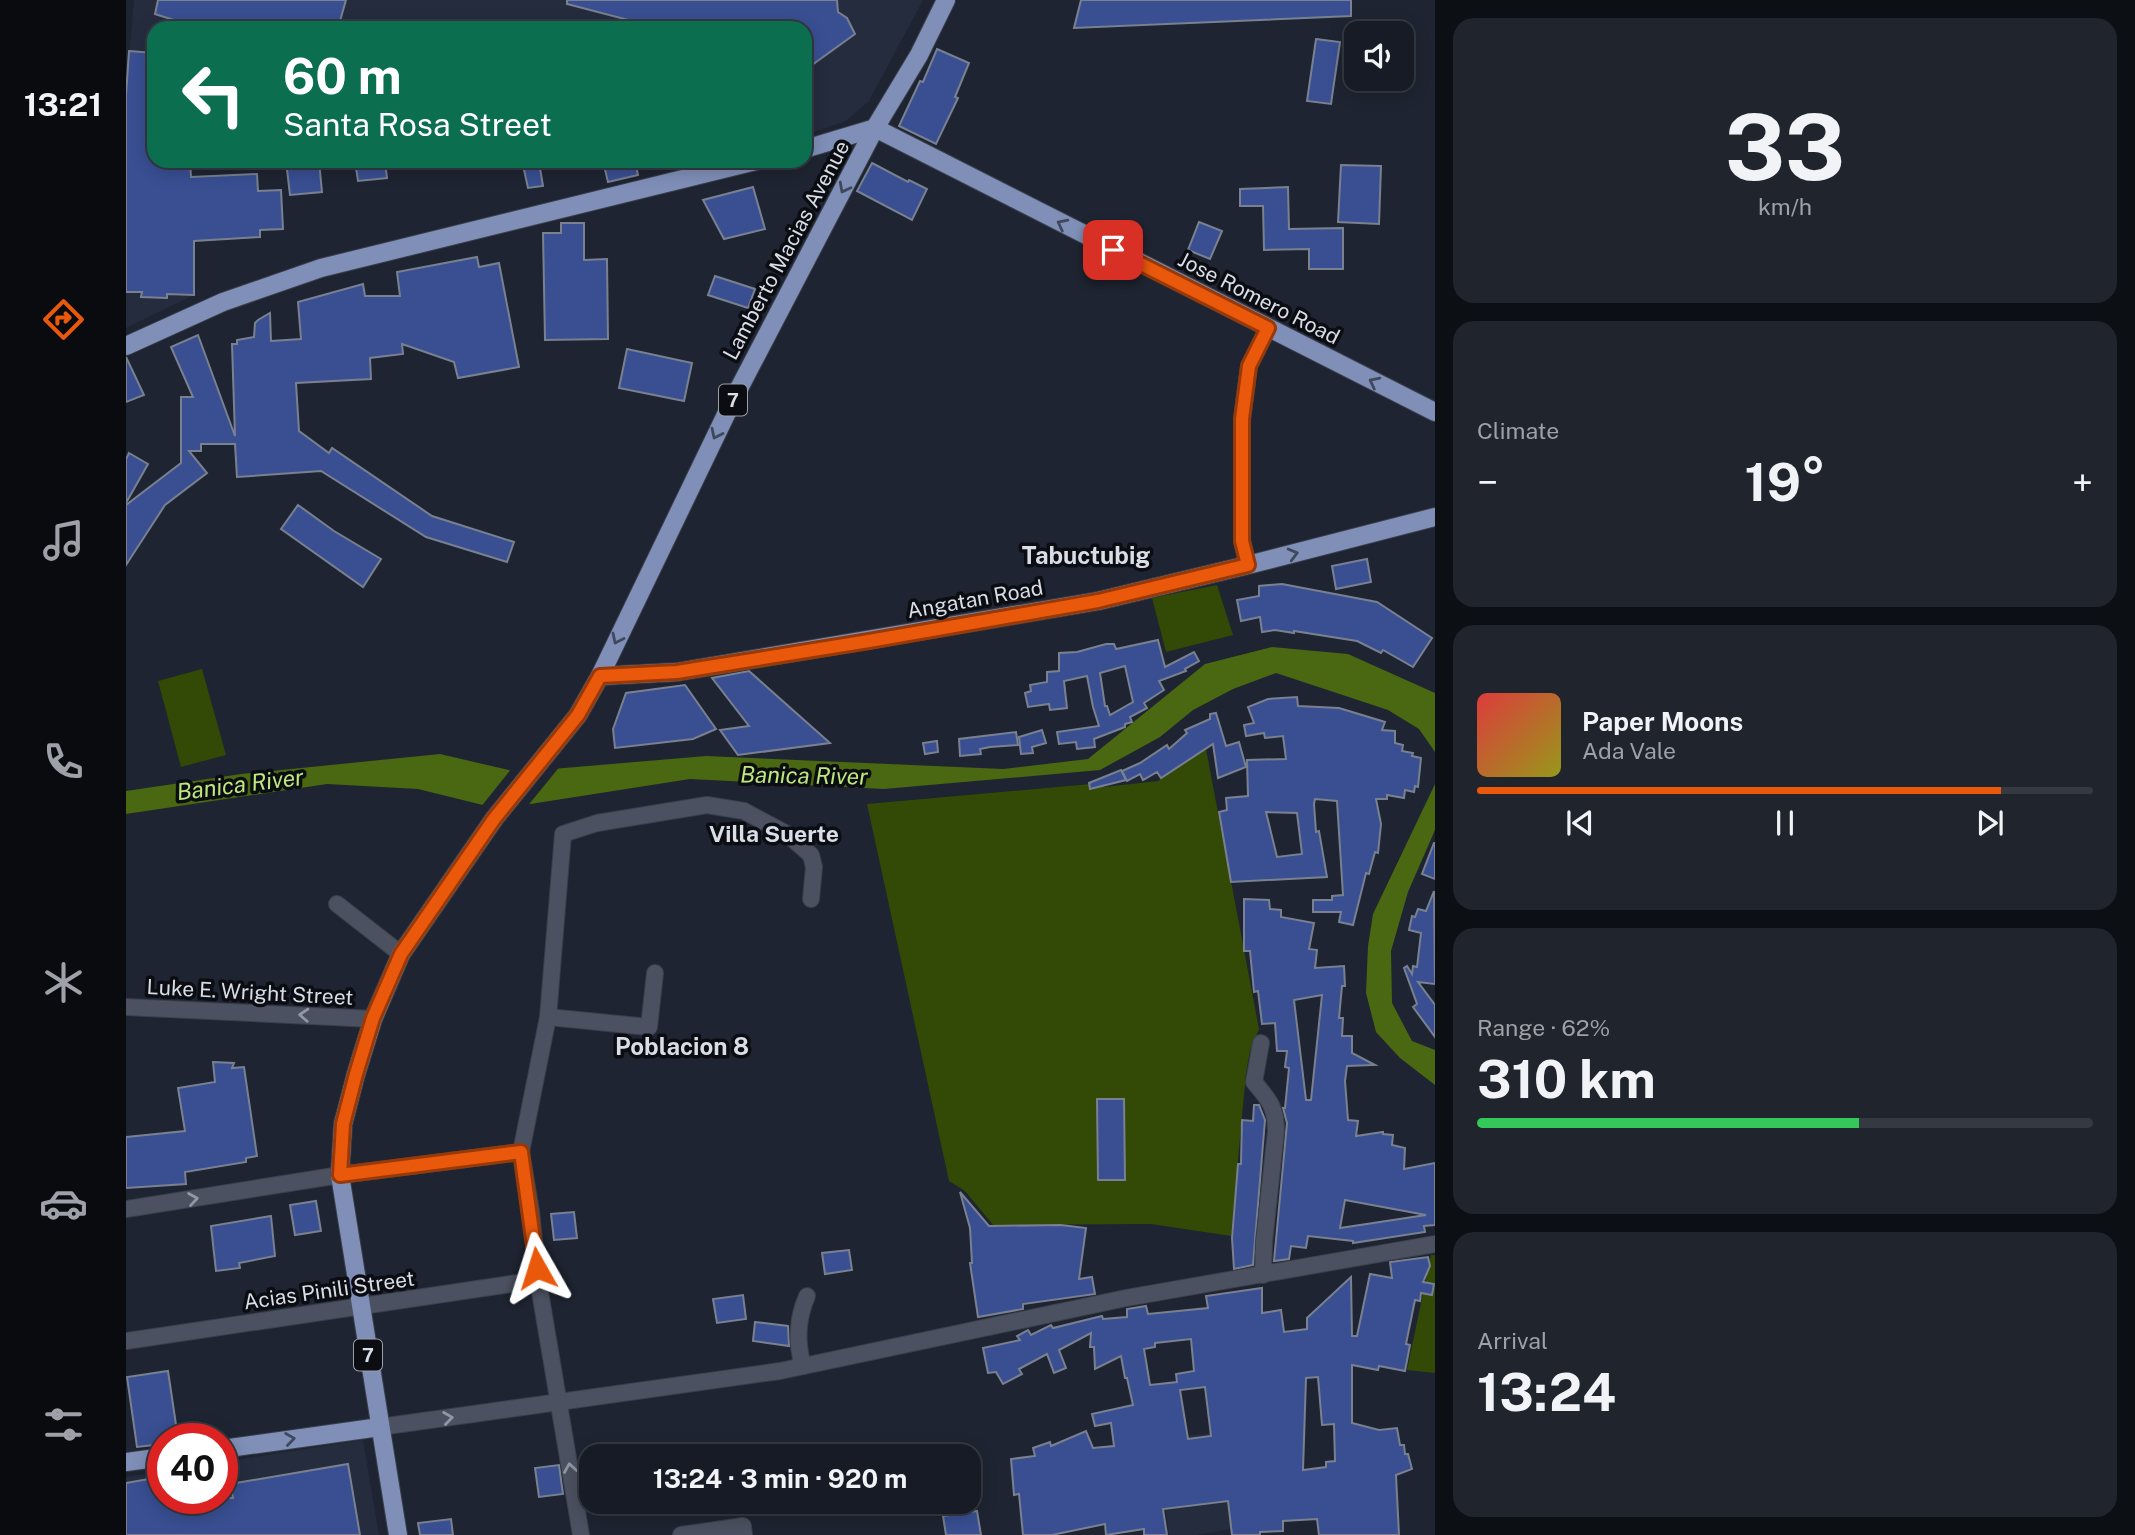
<!DOCTYPE html>
<meta charset="utf-8">
<style>
body{margin:0;font-family:"Public Sans",sans-serif;background:#1f242d;color:#f1f3f6;height:100vh;display:flex;flex-direction:column;font-size:26px;white-space:nowrap}
*{box-sizing:border-box;margin:0}
p{font-size:23px;color:#9ea1a7}
.icon{flex:none;width:38px;height:38px;fill:none;stroke:currentColor;stroke-width:2;stroke-linecap:round;stroke-linejoin:round}
.map{position:relative;flex:1;overflow:hidden}
.drawer{display:flex;flex-direction:column;gap:18px;padding:18px;background:#0c0f14;width:700px}
.drawer>*{flex:none}
.banner{position:absolute;left:21px;top:21px;width:665px;height:147px;border-radius:21px;box-shadow:0 4px 18px #0003,0 0 0 2px #353942;background:#0b6e4f;color:#fff;overflow:hidden}
.fabs{position:absolute;left:1218px;top:21px;display:grid;gap:14px}
.fabs a{display:grid;place-items:center;width:70px;height:70px;border-radius:14px;background:#161b25;box-shadow:0 4px 18px #0003,0 0 0 2px #353942;font-size:35px}
.speed{position:absolute;left:21px;top:1423px;display:flex;gap:14px;font-size:35px;font-weight:700;text-align:center}
.speed>*{display:grid;place-content:center;width:91px;height:91px;border-radius:50%;background:#161b25;box-shadow:0 4px 18px #0003,0 0 0 2px #353942;line-height:1}
.speed .limit{border:10px solid #d22;background:#fff;color:#111}
.pin{position:absolute;display:grid;place-items:center;width:60px;height:60px;color:#fff;margin:-30px;border-radius:14px;box-shadow:0 4px 10px #0006}
.me{position:absolute;width:77px;margin:-38px;rotate:354deg;stroke-linejoin:round;filter:drop-shadow(0 0 5px #0008)}
.turn{display:flex;align-items:center;gap:24px;height:147px;padding:0 21px;font-size:32px}
.turn .icon{width:91px;height:91px;stroke-width:2.5}
.turn b{display:block;font-size:49px;line-height:60px}
.big{font-size:52px;font-weight:700;line-height:1.1}
.drawer .widget{flex:1;display:flex;flex-direction:column;justify-content:center;gap:10px;min-width:0;padding:0 24px;border-radius:21px;background:#1f242d}
.drawer .dial{align-items:center;gap:0}
.dial b{font-size:91px;line-height:1}
.song{display:flex;align-items:center;gap:21px}
.cover{width:84px;height:84px;border-radius:10px;background:linear-gradient(135deg,hsl(0 70% 55%),hsl(60 70% 35%))}
.played{height:7px;border-radius:4px;background:linear-gradient(90deg,#ea580c 85%,#353942 85%)}
.keys{display:flex;justify-content:space-around;direction:ltr}
.heat{display:flex;justify-content:space-between;align-items:center;font-size:38px;direction:ltr}
.charge{height:10px;border-radius:5px;background:linear-gradient(90deg,#34c759 62%,#353942 0)}
.trip{position:absolute;left:453px;top:1444px;width:402px;height:70px;border-radius:21px;background:#161b25;box-shadow:0 4px 18px #0003,0 0 0 2px #353942;font-weight:700;line-height:70px;text-align:center}
main{display:flex;flex:1;min-height:0}
.menu{display:flex;flex-direction:column;width:126px;justify-content:space-around;align-items:center;background:#090b0f;color:#9ea1a7}
.menu .icon{width:49px;height:49px}
.menu .selected{color:#ea580c}
.menu b{font-size:32px;color:#f1f3f6}
.map>svg:first-child{display:block}
.built{fill:#252c3e}
.green{fill:#334906}
.water{fill:#4a6711}
.pier{fill:#1e2431}
.building{fill:#394f92;stroke:#798090;stroke-width:2;fill-rule:evenodd}
.lines{fill:none;stroke-linecap:round;stroke-linejoin:round}
.minor-casing{stroke:#3a3f4a;stroke-width:18}
.major-casing{stroke:#3a3f4a;stroke-width:20}
.minor{stroke:#4b5160;stroke-width:16}
.major{stroke:#7f8fb8;stroke-width:18}
.oneway{stroke:#3f485d}
.oneway2{stroke:#9297a3}
.route-casing{stroke:#983908;stroke-width:18}
.route{stroke:#ea580c;stroke-width:12}
.labels{text-anchor:middle;dominant-baseline:central;stroke-width:7;stroke-linejoin:round;paint-order:stroke}
.shield{fill:#0b0d13;stroke:#9b9fa7;stroke-width:2}
.shield-label{font-size:19px;font-weight:bold;fill:#d9dde6}
.street-label{font-size:21px;fill:#d9dde6;stroke:#0b0d13}
.water-label{font-size:23px;font-style:italic;fill:#bde87d;stroke:#0b0d13}
.neighbourhood-label{font-size:23px;font-weight:bold;fill:#d9dde6;stroke:#0b0d13}
.quarter-label{font-size:24px;font-weight:bold;fill:#d9dde6;stroke:#0b0d13}
</style>
<main>
<nav class="menu">
<b>13:21</b>
<svg class="icon selected" aria-label="directions" viewBox="0 0 24 24"><path d="M12 3l9 9-9 9-9-9zM9 14v-3h6M13 9l2 2-2 2"/></svg>
<svg class="icon" aria-label="music" viewBox="0 0 24 24"><path d="M9 18V5l10-2v13"/><circle cx="6" cy="18" r="3"/><circle cx="16" cy="16" r="3"/></svg>
<svg class="icon" aria-label="phone" viewBox="0 0 24 24"><path d="M5 4h4l2 5-3 2q2 4 5 5l2-3 5 2v4C11 20 4 13 5 4z"/></svg>
<svg class="icon" aria-label="climate" viewBox="0 0 24 24"><path d="M12 3v18M4 7l16 10M4 17L20 7"/></svg>
<svg class="icon" aria-label="car" viewBox="0 0 24 24"><path d="M5 17H2v-5l4-1 3-4h7l3 4 3 1v5h-3M9 17h6M6 11h13"/><circle cx="7" cy="17" r="2"/><circle cx="17" cy="17" r="2"/></svg>
<svg class="icon" aria-label="filters" viewBox="0 0 24 24"><path d="M4 7h16M4 17h16"/><circle cx="9" cy="7" r="2"/><circle cx="15" cy="17" r="2"/></svg>
</nav>
<div class="map">
<svg width="1309" height="1535" viewBox="0 0 1309 1535">
<rect width="100%" height="100%" fill="#1e2431"/>
<!-- built -->
<g class="built">
<path d="M8 0H797L743 101 720 121 682 134 679 133V28H28V161L67 252 68 295 0 328V95Z"/>
<path d="M1092 1432 1105 1529 1071 1535H1043L1031 1439Z"/>
<path d="M237 1440 253 1535H0V1477L37 1471V1498H96V1462Z"/>
</g>
<!-- green -->
<g class="green">
<path d="M1091 585 1107 635 1040 652 1026 598Z"/>
<path d="M76 669 100 755 55 767 32 681Z"/>
<path d="M1080 749 1133 1029 1124 1051 1120 1073 1105 1236 1025 1224 867 1225 839 1191 823 1181 741 804 976 783 978 787 1032 781Z"/>
<path d="M1305 1255H1309V1373L1281 1370Z"/>
</g>
<!-- water -->
<g class="water">
<path d="M1146 647 1222 654 1309 693V752L1293 729 1262 710 1150 673 1107 689 1067 710 1034 737 974 770 758 789 564 779 373 809 292 789 201 784 0 814V791L115 774 314 754 391 772 580 756 877 769 962 759 1079 664Z"/>
<path d="M1309 784V830L1282 892 1265 951 1266 1003 1286 1041 1309 1050V1085L1274 1058 1250 1032 1240 993 1242 946 1247 914Z"/>
</g>
<!-- pier -->
<path class="pier" d="M435 765 400 808 372 812 354 808 386 768Z"/>
<!-- building -->
<g class="building">
<path d="M32 0H220L212 28H73L29 14Z"/>
<path d="M441 0H711L712 12 721 18 729 34 679 70V28H533L441 4Z"/>
<path d="M955 0H1225V16L948 28Z"/>
<path d="M1190 39 1214 42 1205 104 1181 101Z"/>
<path d="M811 49 843 63 829 97 832 98 810 144 773 126 794 81 797 82Z"/>
<path d="M3 51 28 53V161H64L65 177 131 174 132 191 155 190 157 229 134 230V237L68 241V295L41 294V298L15 297 16 292H0V95Z"/>
<path d="M160 161H193L196 192 164 195Z"/>
<path d="M229 161H259L261 178 232 181Z"/>
<path d="M477 161H509L512 175 482 182Z"/>
<path d="M413 162 417 186 402 188 397 165Z"/>
<path d="M746 163 782 182 783 180 801 189 786 220 731 191Z"/>
<path d="M1215 165 1255 166 1253 224 1212 222Z"/>
<path d="M627 187 639 229 598 239 577 200Z"/>
<path d="M1162 187 1163 229 1217 228V269H1183V249L1138 250 1137 206H1114V189Z"/>
<path d="M1073 222 1096 231 1084 259 1062 250Z"/>
<path d="M435 223H458V260L481 259 482 339 419 340 417 233H435Z"/>
<path d="M351 257 353 267 373 263 393 367 332 378 328 362 276 344 277 354 244 358 245 379 170 383 173 431 203 453 206 448 306 516 388 542 381 562 300 537 195 471 111 477 109 444H75V451H63L81 473 39 505 0 565V505L55 463V397H67L45 347 72 335 109 436 106 344H111V340L128 337 129 323 132 320 144 313 145 341 175 339 172 302 237 284 239 296H274L271 272Z"/>
<path d="M589 276 629 289 622 308 582 295Z"/>
<path d="M501 349 566 363 558 401 493 388Z"/>
<path d="M0 357 18 395 0 402Z"/>
<path d="M3 453 22 464 0 503V459Z"/>
<path d="M172 505 208 531 255 559 237 587 155 529Z"/>
<path d="M1241 559 1245 582 1210 589 1206 566Z"/>
<path d="M1156 584 1251 602 1306 638 1287 667 1257 650 1255 653 1231 641 1168 631V633L1149 630 1136 632 1134 617 1115 621 1111 600 1133 596V586Z"/>
<path d="M1032 640 1039 667 1068 652 1073 661 1059 669 1060 671 1033 681 1038 690 1018 703 1021 708 1004 717 1006 722 999 724V727L968 739 969 747 951 749 950 742 933 744 931 732 973 726 967 707 961 676 938 681 941 708 924 710 923 704 902 707 899 693 905 691 904 685 921 682V672L933 671V653L951 652 980 644H988L990 649ZM999 666 1007 702 984 715 981 706H979L974 673Z"/>
<path d="M623 671 704 743 612 755 594 730 623 726 586 678Z"/>
<path d="M559 685 590 729 567 739 489 748 487 729 500 693Z"/>
<path d="M1171 697 1172 706 1213 708 1259 722 1256 730 1269 731V743L1277 745 1276 751 1287 753 1286 756 1295 758 1292 787 1289 786 1288 792 1279 790 1278 798 1261 795V799H1250L1255 824 1252 853 1249 852 1243 874 1240 873 1227 925 1213 922 1215 912H1187V900H1206V896L1217 895 1211 801 1189 799 1188 804 1190 832 1193 831 1201 877 1105 882 1093 812 1101 810 1100 798 1122 796 1121 760 1160 759 1157 736 1139 738 1138 733 1120 736 1118 725 1128 723 1122 707 1142 699ZM1140 812 1171 813 1176 854 1151 857Z"/>
<path d="M1090 713 1100 746 1113 742 1120 767 1092 778 1087 744 1035 778 1031 772 1017 780 1014 774 1001 781 996 771 1014 763 1041 745 1043 749 1061 733 1059 730 1084 719V714Z"/>
<path d="M916 730 920 743 906 747 907 753 895 754 893 737Z"/>
<path d="M890 732 892 745 864 747 854 749 855 754 834 756 833 739Z"/>
<path d="M811 741 812 752 799 754 797 743Z"/>
<path d="M995 770 1000 780 964 789 963 783Z"/>
<path d="M1308 843H1309V879L1296 874Z"/>
<path d="M1308 891 1309 984 1292 982 1309 1005V1037L1287 1007 1291 1004 1278 968 1281 966 1286 974 1287 966 1291 967 1295 933 1283 930 1286 916 1289 917 1292 909 1300 911Z"/>
<path d="M1118 899 1143 900 1144 909 1155 910V917L1188 923 1183 949 1191 950 1189 968 1218 966 1219 986H1216L1213 1018H1217L1216 1036H1226V1053L1249 1065 1221 1066 1219 1081 1222 1120 1232 1121 1230 1136 1257 1132V1134L1267 1135 1266 1145 1279 1148 1278 1169 1309 1163V1225L1298 1226 1299 1232 1227 1243V1241L1182 1236 1180 1248 1165 1246 1163 1259 1148 1261 1161 1123 1157 1108H1159L1163 1068 1159 1067 1161 1051H1151L1149 1023 1136 1024 1132 991 1128 992 1124 951H1118ZM1196 995 1185 1100H1180L1168 1000ZM1219 1200 1300 1215 1214 1228Z"/>
<path d="M87 1062 108 1063 106 1068 118 1067 131 1156 120 1158V1162L59 1172 60 1184 0 1188V1137L59 1131 52 1088 89 1082Z"/>
<path d="M971 1099H998L999 1180H972Z"/>
<path d="M1128 1105H1133L1139 1120 1127 1265 1108 1269 1106 1238 1112 1164H1115L1116 1120 1127 1121Z"/>
<path d="M834 1192 863 1226 935 1225 960 1228 953 1279 966 1277 969 1294 897 1304V1309L852 1317 844 1263H846L844 1228Z"/>
<path d="M190 1201 195 1231 169 1235 164 1205Z"/>
<path d="M448 1212 451 1238 428 1240 425 1214Z"/>
<path d="M145 1216 149 1256 113 1263 114 1268 90 1271 85 1226Z"/>
<path d="M723 1250 726 1270 699 1274 696 1253Z"/>
<path d="M1302 1257 1304 1266 1297 1282 1308 1284 1306 1295 1295 1293 1294 1301 1289 1300 1280 1344 1284 1345 1279 1371 1253 1366 1252 1370 1226 1365V1423L1253 1430 1271 1428 1274 1445H1278L1279 1454H1282L1286 1469 1270 1475 1273 1535H1193L1191 1519 1157 1521V1531L1134 1532V1535H1106L1102 1501 1037 1509 1041 1535H1018V1529L980 1535 979 1524 926 1535H897L893 1494 888 1495 885 1459 909 1456 907 1448 924 1442 925 1446 960 1431 967 1448 988 1446 985 1423 969 1426 966 1414 1007 1405 1001 1378H999L995 1356 969 1369 968 1347H964L965 1333 933 1350 940 1368 928 1373 921 1354 893 1369 896 1374 877 1384 870 1372 862 1373 857 1348 894 1340 891 1336 902 1330 905 1335 925 1325 927 1328 976 1316 977 1319 1001 1317V1309L1020 1306 1022 1314 1082 1308 1080 1296 1136 1288V1313L1155 1310 1158 1332 1181 1329V1318L1225 1277 1226 1336H1231L1244 1274 1266 1278 1264 1262ZM1065 1339 1068 1371 1050 1374 1051 1382 1024 1385 1018 1349 1029 1347V1343ZM1192 1377 1196 1425 1208 1424 1209 1461 1200 1462V1467L1177 1470 1180 1378ZM1079 1387 1085 1436 1062 1439 1054 1390Z"/>
<path d="M617 1295 620 1319 591 1323 587 1299Z"/>
<path d="M629 1322 662 1326 663 1346 627 1341Z"/>
<path d="M42 1371 52 1438H37V1444L11 1447 1 1377Z"/>
<path d="M222 1464 234 1535H0V1483L34 1477 37 1498H107L104 1484Z"/>
<path d="M433 1465 437 1494 413 1497 409 1468Z"/>
<path d="M851 1511 855 1535H820L817 1516Z"/>
<path d="M325 1519 327 1535H294L292 1523Z"/>
</g>
<g class="lines">
<defs>
<g id="minor">
<path d="M1122 565 1116 541V419L1123 366 1142 328"/>
<path d="M211 904 275 954"/>
<path d="M0 1007 247 1019"/>
<path d="M422 1017 523 1027 529 973"/>
<path d="M1135 1043 1128 1082C1143 1100 1150 1107 1150 1131L1138 1242 1137 1275"/>
<path d="M0 1209 214 1175 395 1152"/>
<path d="M0 1341 412 1280"/>
<path d="M677 1366C670 1342 671 1319 681 1296"/>
<path d="M254 1427 654 1371 1000 1298 1309 1244"/>
<path d="M455 1535 412 1280 405 1211 395 1152 422 1017 437 834 471 823 581 805 618 811 661 834 685 855 688 867 685 899"/>
<path d="M555 1535 617 1526 618 1535"/>
</g>
<g id="major">
<path d="M749 128 1309 412"/>
<path d="M679 149 749 128"/>
<path d="M0 346 97 302 195 268 630 161"/>
<path d="M474 676 551 672 972 601 1122 565 1309 517"/>
<path d="M96 1449 254 1427"/>
<path d="M0 1462 37 1457"/>
<path d="M272 1535 214 1175 217 1124 230 1074 247 1019 275 954 368 819 452 715 474 676 607 400 749 128 793 55 820 0"/>
</g>
</defs>
<!-- minor casing -->
<use href="#minor" class="minor-casing"/>
<!-- major casing -->
<use href="#major" class="major-casing"/>
<!-- minor -->
<use href="#minor" class="minor"/>
<!-- major -->
<use href="#major" class="major"/>
</g>
<!-- one-way arrows -->
<defs><path id="oneway-chevron" d="M-2-3.5L2.5 0L-2 3.5" fill="none" stroke-width="1.6" stroke-linecap="round" stroke-linejoin="round" transform="scale(1.75)"/></defs>
<g class="oneway">
<use href="#oneway-chevron" transform="translate(718 188) rotate(118)"/>
<use href="#oneway-chevron" transform="translate(936 224) rotate(-153)"/>
<use href="#oneway-chevron" transform="translate(1248 382) rotate(-153)"/>
<use href="#oneway-chevron" transform="translate(590 434) rotate(116)"/>
<use href="#oneway-chevron" transform="translate(1167 554) rotate(-15)"/>
<use href="#oneway-chevron" transform="translate(491 639) rotate(116)"/>
<use href="#oneway-chevron" transform="translate(164 1439) rotate(-8)"/>
</g>
<g class="oneway2">
<use href="#oneway-chevron" transform="translate(178 1015) rotate(-177)"/>
<use href="#oneway-chevron" transform="translate(67 1199) rotate(-9)"/>
<use href="#oneway-chevron" transform="translate(322 1418) rotate(-8)"/>
<use href="#oneway-chevron" transform="translate(444 1468) rotate(-99)"/>
</g>
<g class="lines">
<defs>
<path id="route" d="M411 1268 395 1152 214 1175 217 1124 230 1074 247 1018 275 954 368 819 452 715 474 676 551 672 743 641 972 601 1122 565 1116 541V419L1123 366 1142 328 987 250"/>
</defs>
<!-- route casing -->
<use href="#route" class="route-casing"/>
<!-- route -->
<use href="#route" class="route"/>
</g>
<g class="labels">
<!-- shield labels -->
<g class="shield">
<rect x="593" y="384.5" width="28" height="31" rx="5"/>
<rect x="228" y="1339.5" width="28" height="31" rx="5"/>
</g>
<g class="shield-label">
<text x="607" y="400">7</text>
<text x="242" y="1355">7</text>
</g>
<!-- street labels -->
<g class="street-label">
<text transform="translate(660 250) rotate(-62)">Lamberto Macias Avenue</text>
<text transform="translate(1133 298) rotate(27)">Jose Romero Road</text>
<text transform="translate(849 599) rotate(-10)">Angatan Road</text>
<text transform="translate(124 992) rotate(3)">Luke E. Wright Street</text>
<text transform="translate(203 1290) rotate(-8)">Acias Pinili Street</text>
</g>
<!-- water labels -->
<g class="water-label">
<text transform="translate(678 775) rotate(1)">Banica River</text>
<text transform="translate(114 784) rotate(-7)">Banica River</text>
</g>
<!-- neighbourhood labels -->
<g class="neighbourhood-label">
<text x="648" y="833">Villa Suerte</text>
</g>
<!-- quarter labels -->
<g class="quarter-label">
<text x="960" y="555">Tabuctubig</text>
<text x="556" y="1046">Poblacion 8</text>
</g>
</g>
</svg>
<div class="fabs">
<a><svg class="icon" aria-label="sound" viewBox="0 0 24 24"><path d="M4 9h4l5-4v14l-5-4H4zM17 9q2 3 0 6"/></svg></a>
</div>
<div class="speed"><div class="limit">40</div></div>
<div class="pin" style="left:987px;top:250px;background:#d93025"><svg class="icon" aria-label="arrive" viewBox="0 0 24 24"><path d="M6 21V4h12l-3 4 3 4H6"/></svg></div>
<svg class="me" style="left:411px;top:1268px" viewBox="-20 -20 40 40"><path d="M0-17L14 15 0 8-14 15z" fill="#ea580c" stroke="#fff" stroke-width="4"/></svg>
<div class="trip">13:24 · 3 min · 920 m</div>
<div class="banner">
<div class="turn"><svg class="icon" aria-label="left" viewBox="0 0 24 24"><path d="M17 20v-9H6M10 6l-5 5 5 5"/></svg><div><b>60 m</b>Santa Rosa Street</div></div>
</div>
</div>
<section class="drawer">
<div class="widget dial"><b>33</b><p>km/h</p></div>
<div class="widget"><p>Climate</p>
<div class="heat"><a>−</a><b class="big">19°</b><a>+</a></div>
</div>
<div class="widget">
<div class="song"><i class="cover"></i><div><b>Paper Moons</b><p>Ada Vale</p></div></div>
<div class="played"></div>
<div class="keys"><svg class="icon" aria-label="previous" viewBox="0 0 24 24"><path d="M18 5L8 12l10 7zM5 5v14"/></svg><svg class="icon" aria-label="pause" viewBox="0 0 24 24"><path d="M8 5v14M16 5v14"/></svg><svg class="icon" aria-label="next" viewBox="0 0 24 24"><path d="M6 5l10 7-10 7zM19 5v14"/></svg></div>
</div>
<div class="widget"><p>Range · 62%</p><b class="big">310 km</b><div class="charge"></div></div>
<div class="widget"><p>Arrival</p><b class="big">13:24</b></div>
</section>
</main>
